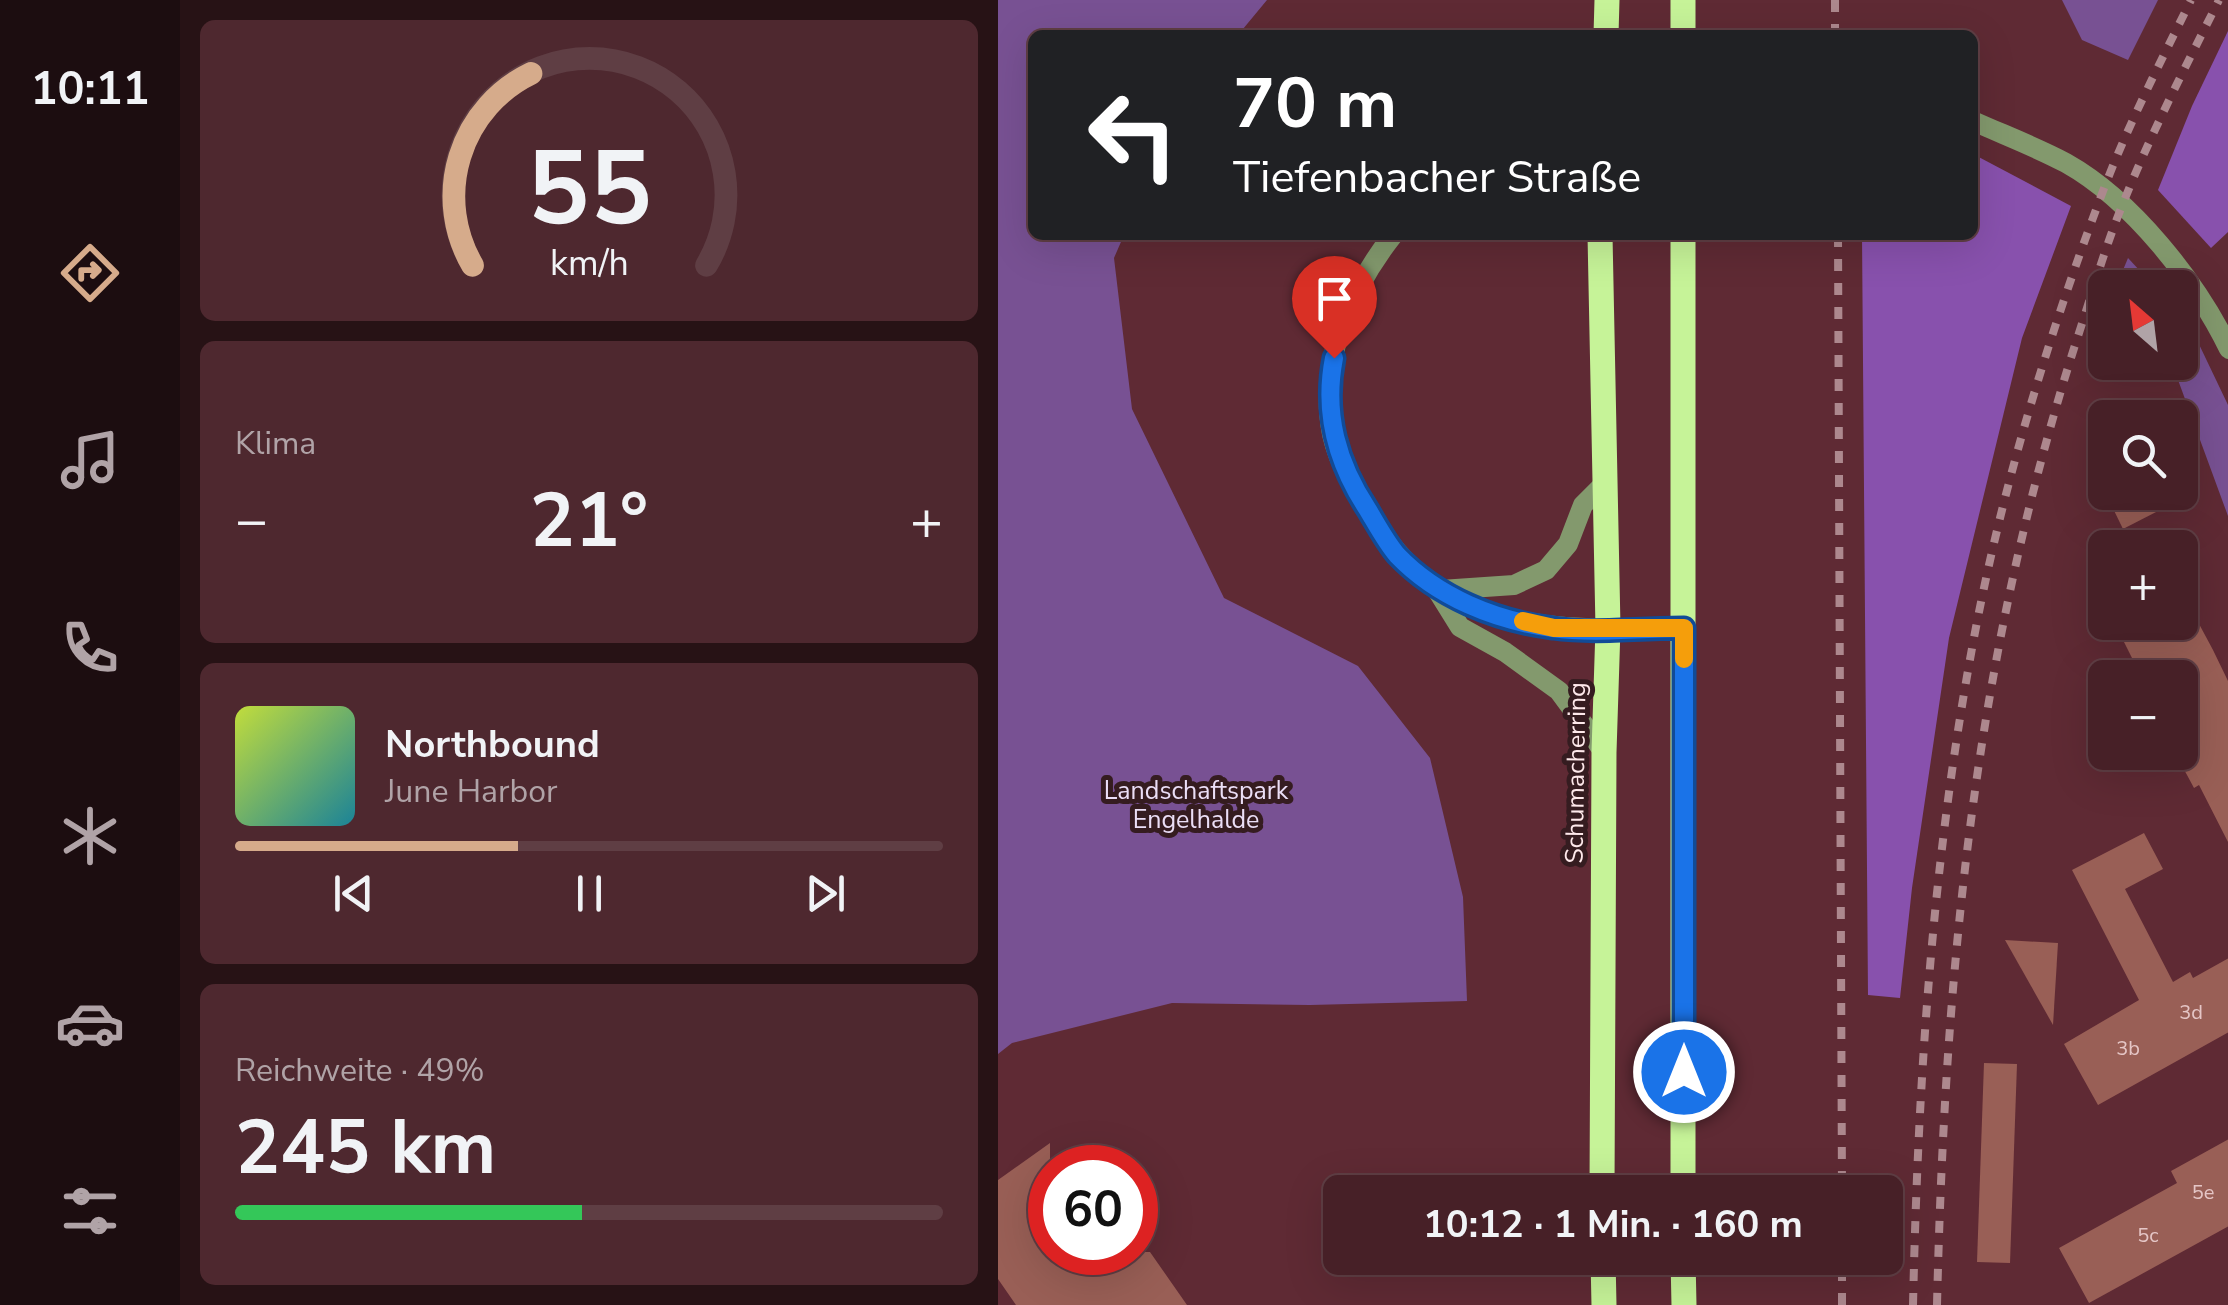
<!DOCTYPE html>
<html lang="de">
<meta charset="utf-8">
<style>
body{margin:0;font-family:"Nunito Sans",sans-serif;background:#4e282f;color:#f1f3f6;height:100vh;display:flex;flex-direction:column;font-size:38px;white-space:nowrap}
*{box-sizing:border-box;margin:0}
p{font-size:32px;color:#b0a3a7}
.icon{flex:none;width:55px;height:55px;fill:none;stroke:currentColor;stroke-width:2;stroke-linecap:round;stroke-linejoin:round}
.map{position:relative;flex:1;overflow:hidden}
.side{display:flex;flex-direction:column;gap:20px;padding:20px;background:#271215;width:818px}
.side>*{flex:none}
.top-card{position:absolute;left:30px;top:30px;width:950px;height:210px;border-radius:15px;box-shadow:0 10px 40px #0002,0 0 0 2px #5f3e44;background:#202124;color:#fff;overflow:hidden}
.needle{width:65px;rotate:332deg}
.fabs{position:absolute;left:1090px;top:270px;display:grid;gap:20px}
.fabs a{display:grid;place-items:center;width:110px;height:110px;border-radius:15px;background:#472027;box-shadow:0 10px 40px #0002,0 0 0 2px #5f3e44;font-size:50px}
.speed{position:absolute;left:30px;top:1145px;display:flex;gap:20px;font-size:50px;font-weight:700;text-align:center}
.speed>*{display:grid;place-content:center;width:130px;height:130px;border-radius:50%;background:#472027;box-shadow:0 10px 40px #0002,0 0 0 2px #5f3e44;line-height:1}
.speed .limit{border:15px solid #d22;background:#fff;color:#111}
.pin{position:absolute;display:grid;place-items:center;width:85px;height:85px;color:#fff;margin:-102px -42px;border-radius:50% 50% 50% 0;rotate:-45deg;box-shadow:0 0 10px #0007}
.pin .icon{rotate:45deg}
.me{position:absolute;width:110px;margin:-55px;rotate:0deg;stroke-linejoin:round;filter:drop-shadow(0 0 8px #0008)}
.turn{display:flex;align-items:center;gap:35px;height:210px;padding:0 40px;font-size:45px}
.turn .icon{width:130px;height:130px;stroke-width:2.5}
.turn b{display:block;font-size:70px;line-height:85px}
.big{font-size:75px;font-weight:700;line-height:1.1}
.side .widget{flex:1;display:flex;flex-direction:column;justify-content:center;gap:15px;min-width:0;padding:0 35px;border-radius:15px;background:#4e282f}
.side .dial{align-items:center;gap:0}
.dial svg{height:260px;overflow:visible;fill:none;stroke:#5f3e44;stroke-width:7;stroke-linecap:round;text-anchor:middle}
.dial text{fill:#f1f3f6;stroke:none}
.song{display:flex;align-items:center;gap:30px}
.cover{width:120px;height:120px;border-radius:15px;background:linear-gradient(135deg,hsl(70 70% 55%),hsl(190 70% 35%))}
.played{height:10px;border-radius:5px;background:linear-gradient(90deg,#d6ab8b 40%,#5f3e44 40%)}
.keys{display:flex;justify-content:space-around;direction:ltr}
.heat{display:flex;justify-content:space-between;align-items:center;font-size:55px;direction:ltr}
.charge{height:15px;border-radius:8px;background:linear-gradient(90deg,#34c759 49%,#5f3e44 0)}
.trip{position:absolute;left:325px;top:1175px;width:580px;height:100px;border-radius:15px;background:#472027;box-shadow:0 10px 40px #0002,0 0 0 2px #5f3e44;font-weight:700;line-height:100px;text-align:center}
main{display:flex;flex:1;min-height:0}
.menu{display:flex;flex-direction:column;width:180px;justify-content:space-around;align-items:center;background:#1c0d10;color:#b0a3a7}
.menu .icon{width:70px;height:70px}
.menu .selected{color:#d6ab8b}
.menu b{font-size:45px;color:#f1f3f6}
.map>svg:first-child{display:block}
.green{fill:#785193}
.forest{fill:#8851ad}
.building{fill:#995f56}
.lines{fill:none;stroke-linecap:round;stroke-linejoin:round}
.minor{stroke:#83996d;stroke-width:20}
.primary{stroke:#c6f398;stroke-width:25}
.rail{stroke:#ad888e;stroke-width:8;stroke-dasharray:12 12;stroke-linecap:butt}
.route-casing{stroke:#114b97;stroke-width:25}
.route{stroke:#1a73e8;stroke-width:18}
.slow{stroke:#f59e0b;stroke-width:18}
.labels{text-anchor:middle;dominant-baseline:central;stroke-width:10;stroke-linejoin:round;paint-order:stroke}
.number-label{font-size:20px;fill:#e5c6c6}
.street-label{font-size:25px;fill:#fee9eb;stroke:#351c20}
.park-label{font-size:25px;fill:#ebdef6;stroke:#351c20}
</style>
<main>
<nav class="menu">
<b>10:11</b>
<svg class="icon selected" aria-label="directions" viewBox="0 0 24 24"><path d="M12 3l9 9-9 9-9-9zM9 14v-3h6M13 9l2 2-2 2"/></svg>
<svg class="icon" aria-label="music" viewBox="0 0 24 24"><path d="M9 18V5l10-2v13"/><circle cx="6" cy="18" r="3"/><circle cx="16" cy="16" r="3"/></svg>
<svg class="icon" aria-label="phone" viewBox="0 0 24 24"><path d="M5 4h4l2 5-3 2q2 4 5 5l2-3 5 2v4C11 20 4 13 5 4z"/></svg>
<svg class="icon" aria-label="climate" viewBox="0 0 24 24"><path d="M12 3v18M4 7l16 10M4 17L20 7"/></svg>
<svg class="icon" aria-label="car" viewBox="0 0 24 24"><path d="M5 17H2v-5l4-1 3-4h7l3 4 3 1v5h-3M9 17h6M6 11h13"/><circle cx="7" cy="17" r="2"/><circle cx="17" cy="17" r="2"/></svg>
<svg class="icon" aria-label="filters" viewBox="0 0 24 24"><path d="M4 7h16M4 17h16"/><circle cx="9" cy="7" r="2"/><circle cx="15" cy="17" r="2"/></svg>
</nav>
<section class="side">
<div class="widget dial"><svg viewBox="0 0 100 80">
<path d="M14 69A42 42 0 1 1 86 69"/>
<path d="M14 69A42 42 0 0 1 32 10" stroke="#d6ab8b"/>
<text x="50" y="56" font-size="32" font-weight="700">55</text>
<text x="50" y="72" font-size="11">km/h</text>
</svg></div>
<div class="widget"><p>Klima</p>
<div class="heat"><a>−</a><b class="big">21°</b><a>+</a></div>
</div>
<div class="widget">
<div class="song"><i class="cover"></i><div><b>Northbound</b><p>June Harbor</p></div></div>
<div class="played"></div>
<div class="keys"><svg class="icon" aria-label="previous" viewBox="0 0 24 24"><path d="M18 5L8 12l10 7zM5 5v14"/></svg><svg class="icon" aria-label="pause" viewBox="0 0 24 24"><path d="M8 5v14M16 5v14"/></svg><svg class="icon" aria-label="next" viewBox="0 0 24 24"><path d="M6 5l10 7-10 7zM19 5v14"/></svg></div>
</div>
<div class="widget"><p>Reichweite · 49%</p><b class="big">245 km</b><div class="charge"></div></div>
</section>
<div class="map">
<svg width="1231" height="1305" viewBox="0 0 1231 1305">
<rect width="100%" height="100%" fill="#5f2a34"/>
<!-- green -->
<g class="green">
<path d="M0 0H269L240 35H35V235H126L116 258 134 409 226 598 360 666 432 758 465 897 469 1001 312 1005 174 1003 14 1043 0 1054Z"/>
<path d="M1064 0H1160L1130 60 1084 40Z"/>
<path d="M1130 258 1157 287H1118Z"/>
<path d="M1183 317 1198 338 1230 405V516L1176 369 1171 363 1182 362Z"/>
</g>
<!-- forest -->
<g class="forest">
<path d="M1230 31V232L1213 248 1160 190 1194 106Z"/>
<path d="M975 154 1073 206 1024 338 951 638 914 888 902 998 870 995 864 235H975Z"/>
</g>
<!-- building -->
<g class="building">
<path d="M1107 492H1197L1125 529Z"/>
<path d="M1116 622H1200L1215 650 1231 683V844L1201 785 1196 788 1182 762V678H1144Z"/>
<path d="M1146 833 1165 869 1127 889 1175 982 1192 972 1195 978 1231 958V1032L1100 1105 1066 1044 1141 1000 1074 870Z"/>
<path d="M1007 940 1060 943 1055 1025Z"/>
<path d="M986 1063 1019 1064 1012 1263 979 1262Z"/>
<path d="M1231 1139V1226L1091 1303 1061 1248 1179 1183 1173 1171Z"/>
<path d="M52 1143V1252H152L189 1305H18L0 1279V1180Z"/>
</g>
<g class="lines">
<!-- minor -->
<g class="minor">
<path d="M975 121C1006 135 1038 147 1068 163 1134 200 1198 281 1231 349"/>
<path d="M395 235C352 290 320 362 334 434 341 466 360 496 378 523 404 563 435 592 481 609 547 634 616 628 685 627"/>
<path d="M439 590 462 627 507 652 561 691 606 752"/>
<path d="M443 590 516 585 548 570 570 544 585 505 606 484"/>
</g>
<!-- primary -->
<g class="primary">
<path d="M608 35 609 0"/>
<path d="M685 35V0"/>
<path d="M602 235 610 628 606 752 604 1192"/>
<path d="M685 235V1192"/>
<path d="M605 1258 606 1305"/>
<path d="M685 1258 686 1305"/>
</g>
<!-- rail -->
<g class="rail">
<path d="M837 0V35"/>
<path d="M840 235 844 1192"/>
<path d="M844 1305V1258"/>
<path d="M915 1305C920 1083 934 862 975 643 1003 492 1048 343 1102 199 1127 131 1161 65 1193 0"/>
<path d="M939 1305C947 972 976 661 1078 342 1093 297 1106 250 1124 206 1152 135 1187 68 1221 0"/>
</g>
</g>
<g class="lines">
<defs>
<path id="route" d="M336 358C325 414 339 463 370 510 379 525 388 542 399 555 439 597 498 621 555 628 596 634 644 628 686 628V1072"/>
</defs>
<!-- route casing -->
<use href="#route" class="route-casing"/>
<!-- route -->
<use href="#route" class="route"/>
<!-- slow -->
<path class="slow" d="M525 621 556 628H686V659"/>
</g>
<g class="labels">
<!-- number labels -->
<g class="number-label">
<text x="1193" y="1012">3d</text>
<text x="1130" y="1048">3b</text>
<text x="1205" y="1192">5e</text>
<text x="1150" y="1235">5c</text>
</g>
<!-- street labels -->
<g class="street-label">
<text transform="translate(578 773) rotate(-89)">Schumacherring</text>
</g>
<!-- park labels -->
<g class="park-label">
<text x="198" y="791">Landschaftspark<tspan x="198" dy="29">Engelhalde</tspan></text>
</g>
</g>
</svg>
<div class="fabs">
<a><svg class="needle" viewBox="-14 -14 28 28"><path d="M0-13l5 13h-10z" fill="#e53935"/><path d="M0 13l5-13h-10z" fill="#b0a3a7"/></svg></a>
<a><svg class="icon" aria-label="search" viewBox="0 0 24 24"><circle cx="10" cy="10" r="6"/><path d="M15 15l6 6"/></svg></a>
<a>+</a>
<a>−</a>
</div>
<div class="speed"><div class="limit">60</div></div>
<div class="pin" style="left:336px;top:358px;background:#d93025"><svg class="icon" aria-label="arrive" viewBox="0 0 24 24"><path d="M6 21V4h12l-3 4 3 4H6"/></svg></div>
<svg class="me" style="left:686px;top:1072px" viewBox="-20 -20 40 40"><circle r="17" fill="#1a73e8" stroke="#fff" stroke-width="3"/><path d="M0-11L8 9 0 5-8 9z" fill="#fff"/></svg>
<div class="trip">10:12 · 1 Min. · 160 m</div>
<div class="top-card">
<div class="turn"><svg class="icon" aria-label="left" viewBox="0 0 24 24"><path d="M17 20v-9H6M10 6l-5 5 5 5"/></svg><div><b>70 m</b>Tiefenbacher Straße</div></div>
</div>
</div>
</main>
